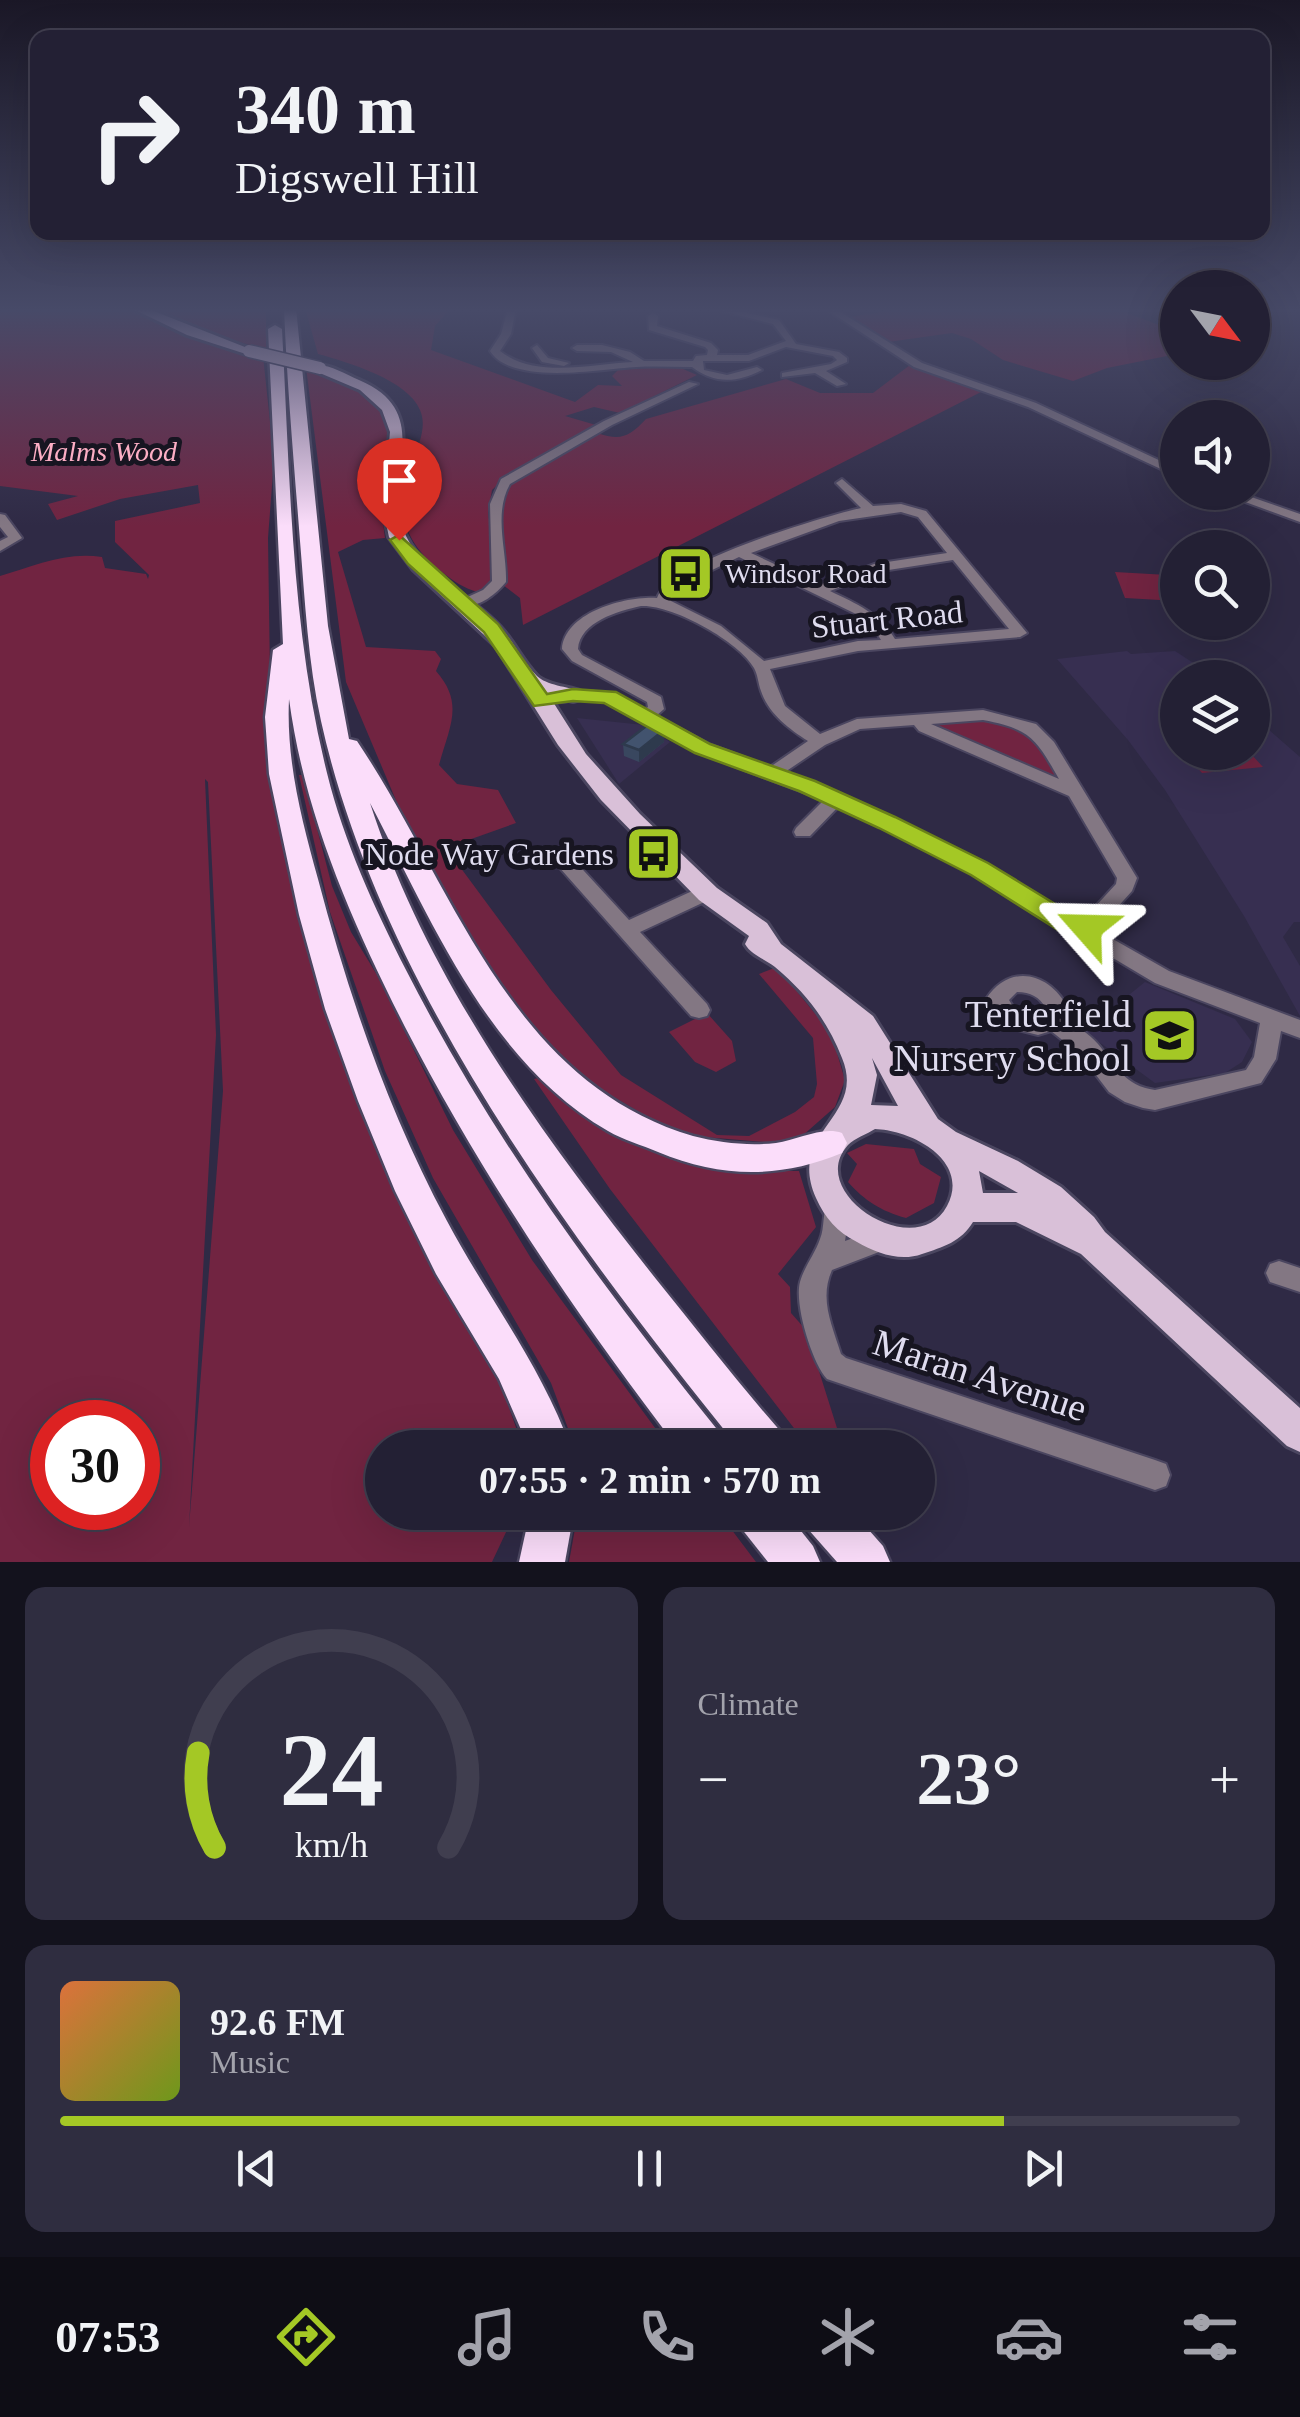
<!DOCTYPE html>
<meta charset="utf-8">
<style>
body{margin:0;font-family:"Times New Roman",serif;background:#2f2d40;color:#f1f3f6;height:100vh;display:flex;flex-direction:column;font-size:38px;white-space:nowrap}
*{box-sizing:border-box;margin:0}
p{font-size:32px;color:#a3a3ac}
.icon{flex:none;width:55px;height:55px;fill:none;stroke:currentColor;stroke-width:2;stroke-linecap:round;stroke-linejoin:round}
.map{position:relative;height:1562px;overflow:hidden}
.panel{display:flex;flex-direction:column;gap:25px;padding:25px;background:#13121d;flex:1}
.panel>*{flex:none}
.banner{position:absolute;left:30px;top:30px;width:1240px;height:210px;border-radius:20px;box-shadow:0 10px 40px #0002,0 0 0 2px #403e4f;background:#232034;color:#f1f3f6;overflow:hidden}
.needle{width:65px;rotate:122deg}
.controls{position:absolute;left:1160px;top:270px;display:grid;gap:20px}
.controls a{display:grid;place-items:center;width:110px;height:110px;border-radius:50%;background:#232034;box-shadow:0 10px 40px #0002,0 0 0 2px #403e4f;font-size:50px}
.speed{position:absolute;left:30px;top:1400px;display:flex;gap:20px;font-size:50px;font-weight:700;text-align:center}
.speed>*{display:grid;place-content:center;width:130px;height:130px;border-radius:50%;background:#232034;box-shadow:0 10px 40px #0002,0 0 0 2px #403e4f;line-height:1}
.speed .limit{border:15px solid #d22;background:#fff;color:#111}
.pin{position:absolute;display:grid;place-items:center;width:85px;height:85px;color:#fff;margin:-102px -42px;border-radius:50% 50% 50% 0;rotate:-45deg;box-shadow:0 0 10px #0007}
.pin .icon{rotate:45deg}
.me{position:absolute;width:110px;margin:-55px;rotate:295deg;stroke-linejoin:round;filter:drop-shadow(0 0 8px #0008)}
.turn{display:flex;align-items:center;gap:35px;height:210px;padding:0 40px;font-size:45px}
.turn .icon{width:130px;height:130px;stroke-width:2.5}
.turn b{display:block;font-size:70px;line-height:85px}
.big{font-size:75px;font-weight:700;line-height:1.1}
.panel .card{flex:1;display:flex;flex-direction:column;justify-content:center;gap:15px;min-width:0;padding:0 35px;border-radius:20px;background:#2f2d40}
.panel .dial{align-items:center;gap:0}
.dial svg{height:260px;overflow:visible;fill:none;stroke:#403e4f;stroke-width:7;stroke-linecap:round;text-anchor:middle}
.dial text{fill:#f1f3f6;stroke:none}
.song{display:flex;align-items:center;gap:30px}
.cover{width:120px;height:120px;border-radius:15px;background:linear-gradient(135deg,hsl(20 70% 55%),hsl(80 70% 35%))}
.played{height:10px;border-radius:5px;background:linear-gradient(90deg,#a4c825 80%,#403e4f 80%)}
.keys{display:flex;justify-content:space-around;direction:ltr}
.heat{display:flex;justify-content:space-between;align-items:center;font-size:55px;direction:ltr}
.panel .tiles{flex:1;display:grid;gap:25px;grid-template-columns:1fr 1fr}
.card:last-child{grid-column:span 2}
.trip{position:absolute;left:365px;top:1430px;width:570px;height:100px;border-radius:50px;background:#232034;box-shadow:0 10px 40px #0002,0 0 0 2px #403e4f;font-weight:700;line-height:100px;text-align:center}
.menu{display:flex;height:160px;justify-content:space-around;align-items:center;background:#0e0d15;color:#a3a3ac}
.menu .icon{width:70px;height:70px}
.menu .active{color:#a4c825}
.menu b{font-size:45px;color:#f1f3f6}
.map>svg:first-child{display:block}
.built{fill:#372f51}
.green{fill:#712441;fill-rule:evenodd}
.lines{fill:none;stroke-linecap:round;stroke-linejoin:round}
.minor-casing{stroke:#4b4660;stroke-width:4}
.major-casing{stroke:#4b4660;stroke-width:6}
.highway-casing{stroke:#4b4660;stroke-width:5}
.minor{fill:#837783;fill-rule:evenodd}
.major{fill:#d9c0d8;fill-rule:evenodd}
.highway{fill:#fbddfa;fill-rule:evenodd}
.major-bridge-casing{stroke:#4b4660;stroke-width:15;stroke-linecap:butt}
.major-bridge{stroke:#d9c0d8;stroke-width:12}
.wall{fill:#39475f}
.shaded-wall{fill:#2e3a4d}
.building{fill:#42536e;stroke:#2e3a4d;stroke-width:2.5}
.route{fill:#a4c825;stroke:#6b8218;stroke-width:2.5}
.labels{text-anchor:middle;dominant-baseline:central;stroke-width:10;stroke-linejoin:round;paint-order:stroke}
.far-park-label{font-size:28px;font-style:italic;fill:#fcaec4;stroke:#171521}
.far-poi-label{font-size:28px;fill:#dfdcef;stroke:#171521;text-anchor:start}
.street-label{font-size:32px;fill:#dfdcef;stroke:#171521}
.poi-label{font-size:32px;fill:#dfdcef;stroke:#171521;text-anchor:end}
.near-poi-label{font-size:38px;fill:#dfdcef;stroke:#171521;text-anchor:end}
.near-street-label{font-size:38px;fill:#dfdcef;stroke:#171521}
</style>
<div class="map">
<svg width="1300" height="1562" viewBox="0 0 1300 1562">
<rect width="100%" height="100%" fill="#2f2a45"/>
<!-- built -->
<g class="built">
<path d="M1127 651 1131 654 1175 651 1215 677 1178 678V752H1252L1253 716 1300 757V922H1294L1283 937 1300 966V1016L1244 916 1165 790 1128 740 1057 659Z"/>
<path d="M577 718 644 725 670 742 619 784Z"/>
<path d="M1145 982 1235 1019 1252 1042 1242 1062 1225 1073 1155 1083 1084 1031Z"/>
</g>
<!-- green -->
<g class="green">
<path d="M0 308H134L165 325 263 356 274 459 268 538 271 743 412 1208 503 1391 523 1447 382 1448V1512L515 1513 492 1562H0V576C33 566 67 551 102 557L105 568 146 574 148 579 149 575 115 542V521L200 503 198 485 120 499 57 520 48 504 78 496 0 486ZM205 779 208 782 223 1091 189 1527 216 1035ZM52 1422H138V1508H52Z"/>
<path d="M145 308H266V350L159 317Z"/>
<path d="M305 308H451L435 326 431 350 575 402 598 385 622 386 612 376 618 370 676 366 697 375 620 413 594 407 565 416 596 425 508 475 492 490 488 513 494 555 490 584 477 592C464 588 453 581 442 572 398 537 399 510 407 457H415C419 442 427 426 420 410 408 380 347 362 318 354Z"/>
<path d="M907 308H1125L1120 310 1177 332V354L1107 368 1073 381 1003 360 971 339 952 333 888 342 850 317Z"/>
<path d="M910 365 981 392 523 625 520 598 503 585C511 554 489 510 509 484L597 433C621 441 629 437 646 419L786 379 820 393H873Z"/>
<path d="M306 367 365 389 390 418 393 447 379 491 385 538 363 540 338 552 366 647 435 651 441 659 436 671C465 704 449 727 439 765L457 784 498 790 516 823 446 848 551 990 621 1075 717 1135 749 1136 795 1112 814 1097 817 1084 813 1038 759 974 777 967 831 1033 845 1080 835 1107 801 1137 777 1143 692 1136 651 1119 597 1087 544 1045 494 979 446 904 406 824 346 682Z"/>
<path d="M1115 572 1168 575 1177 601 1125 598Z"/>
<path d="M995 719 1036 737 1065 783 930 724Z"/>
<path d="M1250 753 1263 767 1202 773 1187 756Z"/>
<path d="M299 775H303L332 886 351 932 377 975 453 1130 532 1260 669 1447H575L551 1383 433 1178 385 1071 330 912Z"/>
<path d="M707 1013 732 1041 736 1061 716 1072 695 1062 669 1032Z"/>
<path d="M546 1076 750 1171H799L816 1227 778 1274 790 1287 791 1313 806 1330 843 1447 800 1436 610 1189 534 1079Z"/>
<path d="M866 1144 914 1149 920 1164 941 1177 934 1203 906 1218C881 1211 865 1201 848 1182L857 1164 847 1153Z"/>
<path d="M578 1512 719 1513 756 1562H569Z"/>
</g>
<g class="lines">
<defs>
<g id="minor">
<path d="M508 308H516L511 334 500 351C535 379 592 364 633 362L611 352 577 351 572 348 577 345H602L630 352 644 361H693L696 356 707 355 708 350 705 347 649 330 648 316 653 313 658 316 657 326 711 343 718 350 717 355H748L786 341 773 324 711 308H725L779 320 796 344 839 352 847 358V362L826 371 846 384 837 386 815 373 782 377V373L831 364 837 360 833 356 786 347 749 361H703L704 370 727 375 757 367 762 370C735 384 713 383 692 367 673 367 655 366 636 367 601 369 512 386 490 351L501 334Z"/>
<path d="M824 308H834L922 363 1036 403 1178 469V477L1028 407 914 367Z"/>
<path d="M537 345 548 358 569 363 564 366 542 362 532 348Z"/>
<path d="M689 382 698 384 612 425 510 484C493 514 507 550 506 582 495 595 479 608 461 606V600L483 590 492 581 490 504 501 479 604 421Z"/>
<path d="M842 479 873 506 901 504 926 511 1027 633 1020 637 858 651 770 669 785 706 820 734 857 719 983 710 1036 724 1054 742 1137 878 1132 891 1097 930 1169 971 1300 1020V1038L1281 1031 1276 1059 1261 1083 1155 1110 1143 1108 1125 1102 1109 1092 1080 1054 1051 1031 1038 1035 1002 1026 986 999C1010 962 1050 973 1068 1008L1065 1018C1077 1026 1089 1034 1098 1044 1116 1066 1125 1086 1155 1090L1246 1070 1254 1057 1260 1023 1155 983 945 858 838 807 810 836H796L794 832 796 828 824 800 697 752 605 701 586 699 536 705 534 702 536 699C584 688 600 686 644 710L648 707 647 702 572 661 562 649C565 612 626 596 657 598 669 562 822 517 861 508L836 483ZM901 512 918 517 947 553 874 564 819 585 751 553 839 521ZM739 557 856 614 873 627 881 640 858 641 764 661 721 626 671 601 677 587ZM953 560 1009 629 895 639C879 613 857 604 830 591L882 571ZM641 606C671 604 739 641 754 668 758 675 758 683 761 691 769 714 788 728 808 741L770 767 709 744 656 716 664 709 661 697 582 655 578 649C580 622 618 611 641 606ZM983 720C1031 729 1036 739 1059 779L931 724ZM914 725 919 731 1069 796 1117 878 1116 884 1082 921C986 865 889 811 785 772L825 745 860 729ZM1017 992C1031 992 1039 997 1046 1008L1044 1016 1037 1018 1017 1013 1009 1000Z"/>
<path d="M1218 492H1237L1300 514V522Z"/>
<path d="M0 514 5 515 22 538 0 551V541L8 537 0 527Z"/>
<path d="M566 857 573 859 629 920 701 887H715L718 892 715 897 640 932 707 1004 710 1010 707 1016 699 1018 691 1016 559 867 557 863Z"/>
<path d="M837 1198 846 1201 850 1209 845 1241 883 1227 892 1231 896 1239 892 1247 832 1270C819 1299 832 1325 841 1354L846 1358 1155 1460 1166 1464 1170 1475 1166 1486 1155 1490 827 1379C812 1363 794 1304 800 1282 804 1267 815 1254 820 1239 825 1227 822 1213 828 1201Z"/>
<path d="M1279 1261 1300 1268V1292L1270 1282 1266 1273 1270 1264Z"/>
</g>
<g id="major">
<path d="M131 308H146L255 351 249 355 187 335Z"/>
<path d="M315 365C330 364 345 374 359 380 439 414 379 480 406 536 424 574 472 597 500 627 514 642 523 662 537 676 546 685 568 687 580 691L583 695 580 699 573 701 548 694 586 754 640 814 717 888 767 923 781 944 873 1016 938 1119 956 1132 1018 1161 1061 1187 1094 1217 1105 1232 1300 1408V1452L1287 1446 1081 1254 1016 1222H973C961 1242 943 1247 922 1254 900 1262 876 1253 857 1242 837 1232 825 1218 816 1198 786 1131 867 1118 842 1058 827 1020 806 993 775 967 765 959 751 955 745 944L749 936 699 900 601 800 558 745 496 646 413 569 389 537 383 509 390 432 382 410 360 390 315 371ZM872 1058 898 1106 871 1105 877 1075ZM875 1129C912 1130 971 1161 947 1206 916 1264 804 1193 848 1145 855 1138 867 1134 875 1129ZM979 1171 1018 1193H983Z"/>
</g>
<g id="highway">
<path d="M284 308H296L328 626 349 739 357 741C453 884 509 1082 693 1136 720 1143 749 1146 776 1143 798 1140 822 1126 842 1133L847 1143 842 1153C779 1179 721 1178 658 1152 642 1145 623 1140 608 1131 488 1061 432 921 370 803 427 979 542 1135 656 1279 698 1331 738 1383 782 1433L788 1448H739C572 1242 379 983 321 721 308 662 305 601 300 541 294 463 287 385 284 308Z"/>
<path d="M275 325 282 329C290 477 291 629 327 773 344 842 374 907 406 970 491 1137 602 1287 720 1433L726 1448H678C576 1315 482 1176 405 1027 352 922 305 817 289 699 286 761 302 821 318 879 349 997 389 1113 447 1221 488 1298 541 1365 571 1448H529L499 1379 436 1274 395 1191 358 1101 325 1009 299 915 269 774 265 717 273 650 283 644 268 329Z"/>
<path d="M530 1512H574L565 1562H519Z"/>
<path d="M735 1512H786L813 1546 820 1562H768L741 1528Z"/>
<path d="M801 1512H853L883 1546 890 1562H837L807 1528Z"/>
</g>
</defs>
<!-- minor casing -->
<use href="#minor" class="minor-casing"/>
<!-- major casing -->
<use href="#major" class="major-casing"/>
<!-- highway casing -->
<use href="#highway" class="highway-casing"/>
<!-- minor -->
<use href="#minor" class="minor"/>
<!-- major -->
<use href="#major" class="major"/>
<!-- highway -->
<use href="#highway" class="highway"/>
<defs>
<path id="major-bridge" d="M249 351 320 368"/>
</defs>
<!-- major-bridge casing -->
<use href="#major-bridge" class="major-bridge-casing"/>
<!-- major-bridge -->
<use href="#major-bridge" class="major-bridge"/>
</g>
<!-- wall -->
<path class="wall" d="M664 730V742L639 762 624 756 623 744Z"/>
<!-- shaded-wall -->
<path class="shaded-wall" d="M664 730V742L639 762V750Z"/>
<!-- building -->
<path class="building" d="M649 724 664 730 639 750 623 744Z"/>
<!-- sky -->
<linearGradient id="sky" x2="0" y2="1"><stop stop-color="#1a1726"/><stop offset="0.59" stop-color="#474a68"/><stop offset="1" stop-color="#474a68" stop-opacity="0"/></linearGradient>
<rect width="1300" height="526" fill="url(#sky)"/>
<!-- route -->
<path class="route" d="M399 535 498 624 547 694 573 689 616 692 710 744 815 781 895 817 988 863 1083 921 1097 922 1100 928 1092 940H1074L971 875 879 828 799 791 695 753 604 703 573 701 534 706 484 632 408 564 390 540Z"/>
<!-- icons -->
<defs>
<symbol id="bus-square" viewBox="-11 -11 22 22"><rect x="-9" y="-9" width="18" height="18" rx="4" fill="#a4c825" stroke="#171521"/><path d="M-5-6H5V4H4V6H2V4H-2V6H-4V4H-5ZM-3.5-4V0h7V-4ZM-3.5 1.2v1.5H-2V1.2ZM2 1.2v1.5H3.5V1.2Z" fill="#111"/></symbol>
<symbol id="school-square" viewBox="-11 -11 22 22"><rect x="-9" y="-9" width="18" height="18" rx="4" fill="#a4c825" stroke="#171521"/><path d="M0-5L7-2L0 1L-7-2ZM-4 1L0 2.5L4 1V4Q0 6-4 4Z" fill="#111"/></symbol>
</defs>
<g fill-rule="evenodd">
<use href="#bus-square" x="654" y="542" width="63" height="63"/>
<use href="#bus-square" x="622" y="822" width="63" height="63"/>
<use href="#school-square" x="1138" y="1004" width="63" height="63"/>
</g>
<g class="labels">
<!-- far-park labels -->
<g class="far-park-label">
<text x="104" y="451">Malms Wood</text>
</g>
<!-- far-poi labels -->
<g class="far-poi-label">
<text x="725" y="573">Windsor Road</text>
</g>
<!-- street labels -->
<g class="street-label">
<text transform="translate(887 619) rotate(-6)">Stuart Road</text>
</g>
<!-- poi labels -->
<g class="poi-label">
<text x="614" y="854">Node Way Gardens</text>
</g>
<!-- near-poi labels -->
<g class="near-poi-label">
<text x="1131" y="1014">Tenterfield<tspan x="1131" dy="44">Nursery School</tspan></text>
</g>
<!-- near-street labels -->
<g class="near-street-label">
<text transform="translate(980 1375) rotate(18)">Maran Avenue</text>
</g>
</g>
</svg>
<div class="controls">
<a><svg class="needle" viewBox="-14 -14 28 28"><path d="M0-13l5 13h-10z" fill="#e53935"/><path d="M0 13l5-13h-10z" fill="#a3a3ac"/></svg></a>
<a><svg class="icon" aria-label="sound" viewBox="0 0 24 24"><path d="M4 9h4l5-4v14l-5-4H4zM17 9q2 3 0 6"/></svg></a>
<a><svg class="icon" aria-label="search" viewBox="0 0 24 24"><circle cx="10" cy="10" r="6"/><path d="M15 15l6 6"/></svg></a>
<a><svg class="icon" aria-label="layers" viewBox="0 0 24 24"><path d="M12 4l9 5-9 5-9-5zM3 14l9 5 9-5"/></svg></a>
</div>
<div class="speed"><div class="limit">30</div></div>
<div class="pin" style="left:399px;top:540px;background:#d93025"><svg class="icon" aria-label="arrive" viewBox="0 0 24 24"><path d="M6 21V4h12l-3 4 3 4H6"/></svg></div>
<svg class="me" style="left:1087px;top:928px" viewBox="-20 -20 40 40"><path d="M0-17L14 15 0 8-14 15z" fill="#a4c825" stroke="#fff" stroke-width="4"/></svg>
<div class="trip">07:55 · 2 min · 570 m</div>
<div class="banner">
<div class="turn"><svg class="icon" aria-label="right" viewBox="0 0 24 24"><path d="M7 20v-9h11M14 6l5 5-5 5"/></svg><div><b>340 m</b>Digswell Hill</div></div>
</div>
</div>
<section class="panel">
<div class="tiles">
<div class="card dial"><svg viewBox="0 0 100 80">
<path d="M14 69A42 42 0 1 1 86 69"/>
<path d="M14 69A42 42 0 0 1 9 40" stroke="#a4c825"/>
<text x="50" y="56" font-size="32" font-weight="700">24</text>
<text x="50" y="72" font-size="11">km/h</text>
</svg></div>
<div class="card"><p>Climate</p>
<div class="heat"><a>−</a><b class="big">23°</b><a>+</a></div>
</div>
<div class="card">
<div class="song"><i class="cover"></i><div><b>92.6 FM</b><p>Music</p></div></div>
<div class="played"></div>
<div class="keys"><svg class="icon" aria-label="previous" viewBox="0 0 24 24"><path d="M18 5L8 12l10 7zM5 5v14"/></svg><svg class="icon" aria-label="pause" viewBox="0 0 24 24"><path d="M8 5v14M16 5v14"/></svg><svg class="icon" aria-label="next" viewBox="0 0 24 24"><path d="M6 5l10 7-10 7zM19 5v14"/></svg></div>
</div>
</div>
</section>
<nav class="menu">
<b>07:53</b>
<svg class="icon active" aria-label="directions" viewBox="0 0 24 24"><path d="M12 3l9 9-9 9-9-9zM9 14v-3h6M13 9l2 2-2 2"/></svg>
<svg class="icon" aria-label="music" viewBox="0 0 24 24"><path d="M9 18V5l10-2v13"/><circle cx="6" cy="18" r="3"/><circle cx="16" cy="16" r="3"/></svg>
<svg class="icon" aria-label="phone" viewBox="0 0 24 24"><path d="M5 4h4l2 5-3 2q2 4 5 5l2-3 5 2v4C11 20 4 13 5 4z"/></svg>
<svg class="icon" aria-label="climate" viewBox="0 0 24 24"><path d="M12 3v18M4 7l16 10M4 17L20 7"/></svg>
<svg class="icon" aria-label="car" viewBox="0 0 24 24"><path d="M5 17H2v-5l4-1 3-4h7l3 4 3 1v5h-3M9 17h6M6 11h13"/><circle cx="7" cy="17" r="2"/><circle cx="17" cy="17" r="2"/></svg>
<svg class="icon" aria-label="filters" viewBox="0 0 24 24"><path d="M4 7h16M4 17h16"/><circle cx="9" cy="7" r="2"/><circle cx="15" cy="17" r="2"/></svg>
</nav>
